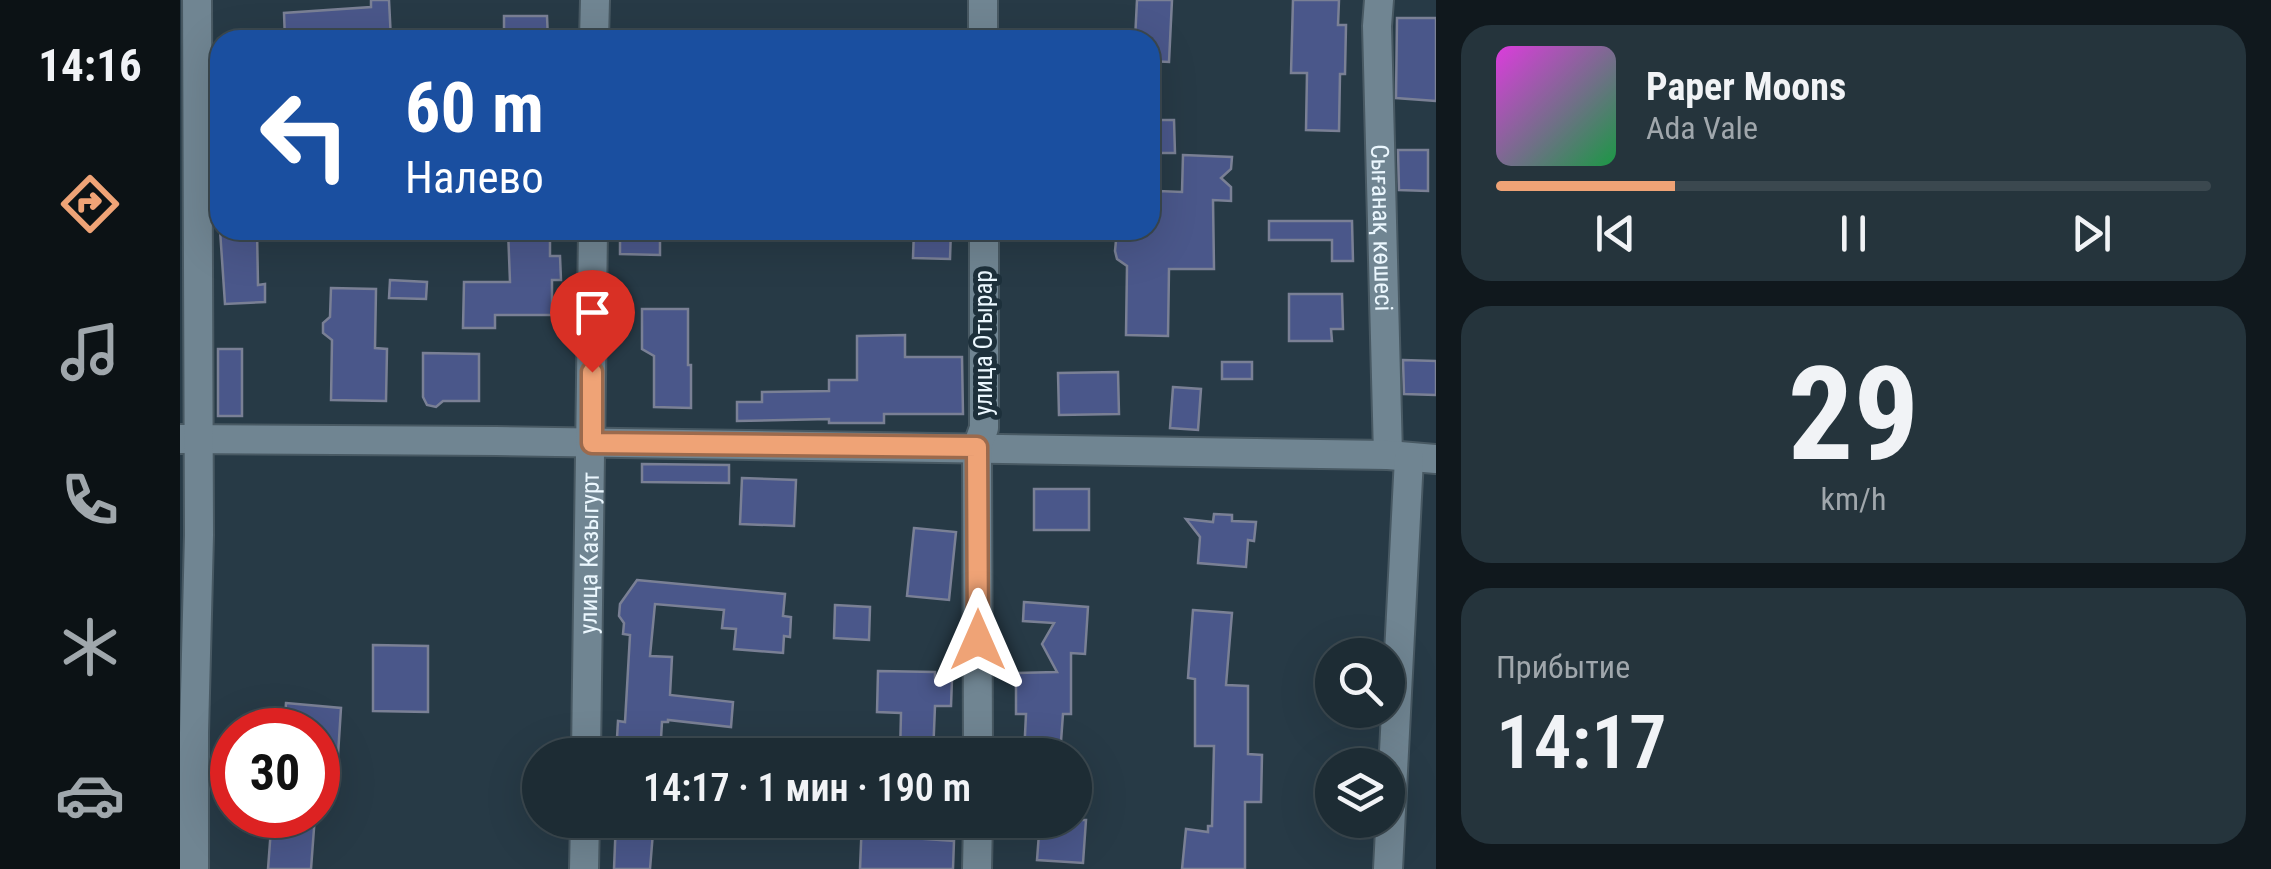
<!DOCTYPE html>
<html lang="ru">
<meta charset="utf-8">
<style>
body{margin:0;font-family:"Roboto Condensed",sans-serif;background:#25343c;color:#f1f3f6;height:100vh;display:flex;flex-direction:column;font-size:38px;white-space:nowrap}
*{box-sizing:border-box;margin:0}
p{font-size:32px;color:#a0a7ac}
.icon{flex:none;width:55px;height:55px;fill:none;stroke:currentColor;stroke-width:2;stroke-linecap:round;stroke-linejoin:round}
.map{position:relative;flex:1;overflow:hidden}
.drawer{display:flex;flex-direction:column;gap:25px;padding:25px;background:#10181d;width:835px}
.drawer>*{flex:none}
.top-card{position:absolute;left:30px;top:30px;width:950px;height:210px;border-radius:30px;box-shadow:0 10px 40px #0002,0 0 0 2px #3b484f;background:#1a4fa0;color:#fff;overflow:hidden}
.controls{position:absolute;left:1135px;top:638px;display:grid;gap:20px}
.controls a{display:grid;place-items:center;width:90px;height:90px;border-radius:50%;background:#1d2c34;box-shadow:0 10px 40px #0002,0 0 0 2px #3b484f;font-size:50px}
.speed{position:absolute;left:30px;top:708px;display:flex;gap:20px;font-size:50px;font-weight:700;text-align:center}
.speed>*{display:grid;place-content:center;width:130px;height:130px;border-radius:50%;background:#1d2c34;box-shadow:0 10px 40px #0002,0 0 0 2px #3b484f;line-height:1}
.speed .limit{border:15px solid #d22;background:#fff;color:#111}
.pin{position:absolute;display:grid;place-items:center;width:85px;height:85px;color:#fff;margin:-102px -42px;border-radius:50% 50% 50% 0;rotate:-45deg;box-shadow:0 0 10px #0007}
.pin .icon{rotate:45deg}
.me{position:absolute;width:110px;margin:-55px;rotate:0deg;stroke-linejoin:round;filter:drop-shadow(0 0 8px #0008)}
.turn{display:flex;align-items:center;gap:35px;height:210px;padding:0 30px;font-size:45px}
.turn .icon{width:130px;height:130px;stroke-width:2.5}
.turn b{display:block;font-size:70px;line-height:85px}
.big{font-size:75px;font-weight:600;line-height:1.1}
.drawer .card{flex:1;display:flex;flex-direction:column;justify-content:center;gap:15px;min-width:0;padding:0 35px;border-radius:30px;background:#25343c}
.drawer .dial{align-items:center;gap:0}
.dial b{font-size:130px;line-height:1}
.song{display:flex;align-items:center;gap:30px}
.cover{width:120px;height:120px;border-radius:15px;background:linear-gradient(135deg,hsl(300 70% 55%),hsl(140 70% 35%))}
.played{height:10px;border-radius:5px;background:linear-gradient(90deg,#efa376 25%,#3b484f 25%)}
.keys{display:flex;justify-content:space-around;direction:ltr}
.trip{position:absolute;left:342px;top:738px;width:570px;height:100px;border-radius:50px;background:#1d2c34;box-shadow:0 10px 40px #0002,0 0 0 2px #3b484f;font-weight:600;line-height:100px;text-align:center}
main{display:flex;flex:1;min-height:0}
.dock{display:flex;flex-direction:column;width:180px;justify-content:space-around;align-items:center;background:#0c1215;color:#a0a7ac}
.dock .icon{width:70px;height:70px}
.dock .current{color:#efa376}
.dock b{font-size:45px;color:#f1f3f6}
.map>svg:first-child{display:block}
.building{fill:#4a578a;stroke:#7a8095;stroke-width:2.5}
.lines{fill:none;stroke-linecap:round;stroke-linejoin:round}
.minor-casing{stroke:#485963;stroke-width:32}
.minor{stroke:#708592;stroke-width:28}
.route-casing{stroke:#9b6a4d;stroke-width:25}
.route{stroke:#efa376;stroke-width:18}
.labels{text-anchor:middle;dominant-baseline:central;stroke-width:10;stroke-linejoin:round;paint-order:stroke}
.street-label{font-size:25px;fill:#ebf7fe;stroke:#1d303b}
</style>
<main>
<nav class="dock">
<b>14:16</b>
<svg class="icon current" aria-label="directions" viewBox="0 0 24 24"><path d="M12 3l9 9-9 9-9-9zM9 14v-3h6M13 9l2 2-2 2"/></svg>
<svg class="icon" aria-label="music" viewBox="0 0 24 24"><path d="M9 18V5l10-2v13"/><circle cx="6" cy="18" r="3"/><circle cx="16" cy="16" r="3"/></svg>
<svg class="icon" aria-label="phone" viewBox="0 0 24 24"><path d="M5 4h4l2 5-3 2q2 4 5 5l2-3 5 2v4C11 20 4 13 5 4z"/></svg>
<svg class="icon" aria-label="climate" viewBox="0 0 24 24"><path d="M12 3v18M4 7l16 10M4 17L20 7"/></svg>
<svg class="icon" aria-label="car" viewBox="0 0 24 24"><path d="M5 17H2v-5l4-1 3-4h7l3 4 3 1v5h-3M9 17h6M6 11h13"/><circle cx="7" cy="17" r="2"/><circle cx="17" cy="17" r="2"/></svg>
</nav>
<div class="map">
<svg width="1256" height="869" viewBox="0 0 1256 869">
<rect width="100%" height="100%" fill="#273a46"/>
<!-- building -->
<g class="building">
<path d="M191 0H209L211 40H105L104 13 191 7Z"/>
<path d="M957 0H992L989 62 970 61V40H955Z"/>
<path d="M1113 0H1159L1158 25H1166L1165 74H1160L1159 131 1126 130 1127 73H1111Z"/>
<path d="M324 16H367L368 40H324Z"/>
<path d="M1217 18H1256V101L1216 98Z"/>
<path d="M970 120H994L995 153H970Z"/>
<path d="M1218 150H1248V191L1219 190Z"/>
<path d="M1003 155 1052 157 1051 169 1041 178 1051 187V201L1033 200 1034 269H989L988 336 946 335 947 266 937 259 935 251 937 230H970V200H979V191L1002 192Z"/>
<path d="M1089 221H1172L1173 261H1152V240H1089Z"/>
<path d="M40 230H77L78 285 85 284V302L45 304Z"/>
<path d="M328 230H370V256H380L381 280H372V315H315V328H283L284 282H330Z"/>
<path d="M440 230H480V255L440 254Z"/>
<path d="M734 230H771L770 259 733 258Z"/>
<path d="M210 280 247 282 246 299 209 298Z"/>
<path d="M151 288 196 289 195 348 207 349 206 401 151 400 152 340 143 333V323L150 317Z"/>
<path d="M1109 294H1162L1163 329H1151L1152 341H1109Z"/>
<path d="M462 309H508V365H511V408L474 407V356L462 349Z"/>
<path d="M725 335V357H782L783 414H704V423H649V419L557 421V402H582V392L649 391V380H677V336Z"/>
<rect x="38" y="349" width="24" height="67"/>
<path d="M243 353 299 354V401H263L256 407 247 405 243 397Z"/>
<path d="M1223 360 1256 361V395L1224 394Z"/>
<rect x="1042" y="362" width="30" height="17"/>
<path d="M938 372 939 414 879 415 878 373Z"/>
<path d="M993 387 1021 389 1018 430 990 428Z"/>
<path d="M462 464 549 465V483L462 482Z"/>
<path d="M562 478 616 480 614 526 560 524Z"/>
<rect x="854" y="489" width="55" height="41"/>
<path d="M1034 514 1052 515V521L1076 522 1074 541 1068 540 1066 567 1018 563 1020 537 1006 519 1033 522Z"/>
<path d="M734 528 776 532 769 600 727 596Z"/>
<path d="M457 580 605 594 603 616 611 617 610 637 604 636 603 653 554 649 556 629 542 628 544 610 475 604 470 656 492 657 490 695 553 702 551 727 488 720V722H482L480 755H436L438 721 445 722 450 635 443 634 444 623 439 616 440 604Z"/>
<path d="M844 602 908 607 905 654 891 653V714H883L880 755H844L846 714H836V673L877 672 862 644 874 623 843 621Z"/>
<path d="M655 605 690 607 689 640 654 638Z"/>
<path d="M1013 610 1052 613 1046 685 1068 686V754L1082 755 1081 802H1065V869H1002L1006 829 1028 832V826H1032L1034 746H1015V679L1008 678Z"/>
<path d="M193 645 248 646V712L193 711Z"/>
<path d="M698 671 755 672V679H772L771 706H755L753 755H720L721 713 697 712Z"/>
<path d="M106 703 161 708 158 755 138 754V730H104Z"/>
<path d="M92 815H135L131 869H88Z"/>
<path d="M436 820H474L470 869H434Z"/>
<path d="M682 820H725L716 837 774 841 773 869H680Z"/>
<path d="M860 820H906L903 863 857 860Z"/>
</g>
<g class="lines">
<defs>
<g id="minor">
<path d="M803 0V40"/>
<path id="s1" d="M1199 0 1197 26 1208 455"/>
<path d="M414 40 415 0"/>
<path d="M0 439 316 441 1208 455 1256 459"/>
<path id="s2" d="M406 755 413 230"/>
<path d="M798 755 797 447 804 428V230"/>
<path d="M14 869V733L19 535 17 0"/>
<path d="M404 869 405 820"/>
<path d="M797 869 798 820"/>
<path d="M1208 869 1229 458"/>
</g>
</defs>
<!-- minor casing -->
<use href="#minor" class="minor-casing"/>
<!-- minor -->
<use href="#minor" class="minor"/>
</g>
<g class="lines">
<defs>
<path id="route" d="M412 372V443L797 447 798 640"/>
</defs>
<!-- route casing -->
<use href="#route" class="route-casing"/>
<!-- route -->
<use href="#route" class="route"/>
</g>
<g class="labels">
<!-- street labels -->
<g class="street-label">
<text stroke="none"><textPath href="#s1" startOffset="228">Сығанақ көшесі</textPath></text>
<text transform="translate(803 343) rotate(-90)">улица Отырар</text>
<text stroke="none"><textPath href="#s2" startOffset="202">улица Казыгурт</textPath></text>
</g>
</g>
</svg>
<div class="controls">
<a><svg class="icon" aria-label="search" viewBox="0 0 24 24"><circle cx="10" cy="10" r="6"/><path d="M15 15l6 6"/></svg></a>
<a><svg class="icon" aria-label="layers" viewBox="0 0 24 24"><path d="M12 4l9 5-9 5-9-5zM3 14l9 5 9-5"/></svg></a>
</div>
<div class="speed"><div class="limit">30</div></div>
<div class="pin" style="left:412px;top:372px;background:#d93025"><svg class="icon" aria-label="arrive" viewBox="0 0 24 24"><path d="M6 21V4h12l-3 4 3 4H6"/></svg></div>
<svg class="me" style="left:798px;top:640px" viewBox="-20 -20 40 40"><path d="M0-17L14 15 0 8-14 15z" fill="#efa376" stroke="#fff" stroke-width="4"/></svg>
<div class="trip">14:17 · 1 мин · 190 m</div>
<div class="top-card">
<div class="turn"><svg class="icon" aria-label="left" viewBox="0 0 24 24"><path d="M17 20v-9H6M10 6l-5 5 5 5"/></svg><div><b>60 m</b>Налево</div></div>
</div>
</div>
<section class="drawer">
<div class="card">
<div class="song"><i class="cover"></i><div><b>Paper Moons</b><p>Ada Vale</p></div></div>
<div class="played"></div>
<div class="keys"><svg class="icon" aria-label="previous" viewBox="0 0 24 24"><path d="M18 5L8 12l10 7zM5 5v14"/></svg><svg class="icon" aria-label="pause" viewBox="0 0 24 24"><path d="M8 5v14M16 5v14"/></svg><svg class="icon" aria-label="next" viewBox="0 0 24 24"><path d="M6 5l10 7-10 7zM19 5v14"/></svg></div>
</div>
<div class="card dial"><b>29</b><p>km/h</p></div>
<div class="card"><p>Прибытие</p><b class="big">14:17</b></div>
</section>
</main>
